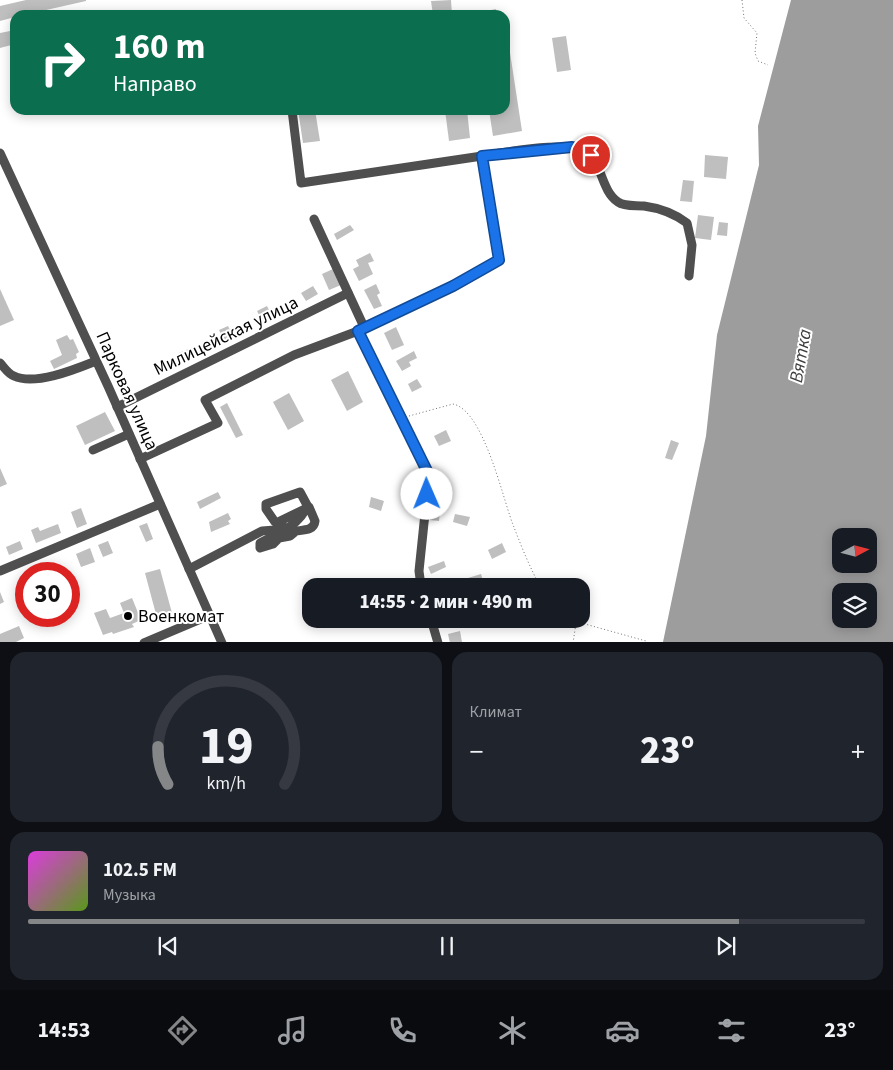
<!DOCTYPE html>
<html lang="ru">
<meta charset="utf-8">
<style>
body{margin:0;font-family:"Source Sans 3",sans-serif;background:#20242c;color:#f1f3f6;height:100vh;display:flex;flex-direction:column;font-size:19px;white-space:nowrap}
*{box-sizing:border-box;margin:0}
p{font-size:16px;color:#9ea1a6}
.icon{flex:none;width:28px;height:28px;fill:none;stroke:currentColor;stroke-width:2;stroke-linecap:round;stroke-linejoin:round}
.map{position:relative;height:642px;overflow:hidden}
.details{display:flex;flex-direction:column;gap:10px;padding:10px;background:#0d0f14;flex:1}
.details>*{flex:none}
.guide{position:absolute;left:10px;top:10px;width:500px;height:105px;border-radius:15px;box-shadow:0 2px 12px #0003;background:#0b6e4f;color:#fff;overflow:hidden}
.needle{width:32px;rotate:83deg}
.tools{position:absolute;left:832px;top:528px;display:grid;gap:10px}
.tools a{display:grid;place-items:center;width:45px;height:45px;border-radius:10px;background:#171b24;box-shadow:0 2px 12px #0003;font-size:25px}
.speed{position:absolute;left:15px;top:562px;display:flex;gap:10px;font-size:25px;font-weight:700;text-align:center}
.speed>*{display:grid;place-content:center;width:65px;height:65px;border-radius:50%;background:#171b24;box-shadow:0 2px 12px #0003;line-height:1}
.speed .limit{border:8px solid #d22;background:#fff;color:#111}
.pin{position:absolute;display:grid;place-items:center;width:42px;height:42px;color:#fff;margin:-21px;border:2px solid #fff;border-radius:50%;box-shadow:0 1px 5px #0007}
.me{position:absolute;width:55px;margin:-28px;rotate:359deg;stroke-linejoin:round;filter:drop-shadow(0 0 4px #0008)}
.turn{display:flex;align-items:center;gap:18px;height:105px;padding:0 20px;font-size:22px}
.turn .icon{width:65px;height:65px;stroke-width:2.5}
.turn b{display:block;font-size:35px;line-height:42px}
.big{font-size:38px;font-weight:800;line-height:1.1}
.details .widget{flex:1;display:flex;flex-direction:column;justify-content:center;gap:8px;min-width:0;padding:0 18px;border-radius:15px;background:#20242c}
.details .dial{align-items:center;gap:0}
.dial svg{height:130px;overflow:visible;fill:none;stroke:#363941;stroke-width:7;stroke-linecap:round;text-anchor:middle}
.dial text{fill:#f1f3f6;stroke:none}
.song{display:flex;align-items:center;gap:15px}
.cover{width:60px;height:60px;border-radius:8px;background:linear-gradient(135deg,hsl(300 70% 55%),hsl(90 70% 35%))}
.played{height:5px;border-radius:2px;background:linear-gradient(90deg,#858687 85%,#363941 85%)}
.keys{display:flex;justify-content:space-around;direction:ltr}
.heat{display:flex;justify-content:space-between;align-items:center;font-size:28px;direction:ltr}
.details .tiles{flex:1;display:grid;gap:10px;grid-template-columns:1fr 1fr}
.widget:last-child{grid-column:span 2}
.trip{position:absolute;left:302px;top:578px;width:288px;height:50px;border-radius:15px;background:#171b24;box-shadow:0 2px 12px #0003;font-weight:800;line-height:50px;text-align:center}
.dock{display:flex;height:80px;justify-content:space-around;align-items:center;background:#090b0e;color:#9ea1a6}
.dock .icon{width:35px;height:35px}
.dock .on{color:#858687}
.dock b{font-size:22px;color:#f1f3f6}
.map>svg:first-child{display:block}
.water{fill:#9d9d9d;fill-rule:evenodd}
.building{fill:#bfbfbf}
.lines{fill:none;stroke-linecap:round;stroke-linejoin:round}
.path{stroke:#717171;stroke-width:1;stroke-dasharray:1 2.5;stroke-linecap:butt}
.minor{stroke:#4f4f4f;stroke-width:9}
.route-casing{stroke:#114b97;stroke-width:12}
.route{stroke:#1a73e8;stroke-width:9}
.poi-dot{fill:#000;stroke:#fff;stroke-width:2}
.labels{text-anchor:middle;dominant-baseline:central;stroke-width:4;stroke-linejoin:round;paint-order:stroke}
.street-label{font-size:18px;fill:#000;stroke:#fff}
.poi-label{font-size:18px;fill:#000;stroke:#fff;text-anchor:start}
.water-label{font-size:19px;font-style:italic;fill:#3e3e3e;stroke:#fff}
</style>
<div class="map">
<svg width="893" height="643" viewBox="0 0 893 643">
<rect width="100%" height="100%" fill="#fff"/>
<!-- water -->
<path class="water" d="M791 0H893V642H663L706 436 717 335 759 165 758 126ZM841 536H869V564H841ZM841 591H869V619H841Z"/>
<!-- building -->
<g class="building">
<path d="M26 0H86V1L24 15H15V17L0 21V6Z"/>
<path d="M451 0 452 15H433L431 1Z"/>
<path d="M496 9 497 15H477L476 13Z"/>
<path d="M15 30V44L0 48V33Z"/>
<path d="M566 36 571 70 557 72 552 38Z"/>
<path d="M505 46H509L522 131 493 136 489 110H505Z"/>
<path d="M298 110H315L320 141 303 143Z"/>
<path d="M445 110H467L470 138 449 141Z"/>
<path d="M705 155 728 157 726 179 704 177Z"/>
<path d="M683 180 694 181 692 202 680 201Z"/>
<path d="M698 215 714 217 711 240 695 238Z"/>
<path d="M719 222 728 223 727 236 717 235Z"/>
<path d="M350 225 354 230 337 240 334 234Z"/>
<path d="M370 253 374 261 368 263 373 274 359 281 353 269 359 266 356 260Z"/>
<path d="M333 269 341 285 329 290 322 274Z"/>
<path d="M376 284 380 293 377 295 382 306 374 309 364 290Z"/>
<path d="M313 286 318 294 306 301 301 293Z"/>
<path d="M0 289 14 320 0 326Z"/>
<path d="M267 306 273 318 263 323 257 311Z"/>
<path d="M228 326 234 338 225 342 219 330Z"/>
<path d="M396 327 404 345 392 350 384 333Z"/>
<path d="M67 335 70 340 73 339 79 352 76 354 77 358 54 369 50 361 62 355 56 340Z"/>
<path d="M193 347 198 356 184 362 179 353Z"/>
<path d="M414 351 417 358 409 362 411 366 402 371 396 361Z"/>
<path d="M348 371 363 402 347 411 331 380Z"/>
<path d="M417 379 422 387 412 392 408 384Z"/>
<path d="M289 393 304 421 288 430 273 402Z"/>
<path d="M227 403 243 435 236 438 220 407Z"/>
<path d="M105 412 115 431 85 445 76 426Z"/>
<path d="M446 430 451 441 439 446 434 436Z"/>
<path d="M671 440 679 443 672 460 665 458Z"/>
<path d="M0 468 7 484 0 487Z"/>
<path d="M218 492 221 498 200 509 197 502Z"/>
<path d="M371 497 384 501 381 511 369 507Z"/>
<path d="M432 499 441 500 439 521 430 520Z"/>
<path d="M81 508 87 524 77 528 71 512Z"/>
<path d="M228 513 231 519 228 521 230 524 211 532 209 522Z"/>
<path d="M455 514 470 517 467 526 453 522Z"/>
<path d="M147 523 153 539 146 542 139 526Z"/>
<path d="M58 524 61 533 36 543 31 530 38 527 40 531Z"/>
<path d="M20 541 23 549 9 555 6 547Z"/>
<path d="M108 541 113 553 103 557 98 545Z"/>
<path d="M502 543 506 552 492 559 488 550Z"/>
<path d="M90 548 95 562 81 567 76 554Z"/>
<path d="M444 561 446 567 431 574 428 567Z"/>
<path d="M48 564 52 574H27Z"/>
<path d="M160 569 172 613 157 618 145 573Z"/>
<path d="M481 574 484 584 470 586 468 578Z"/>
<path d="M0 592 4 602 0 604Z"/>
<path d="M132 598 141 620 132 624 134 627 113 634 112 632 103 635 94 613 106 609 110 618 124 613 120 603Z"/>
<path d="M469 619H485L470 623Z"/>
<path d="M19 626 24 638 14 643H0V634Z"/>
<path d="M460 631 462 642 450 643 448 634Z"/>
</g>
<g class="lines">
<!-- path -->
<g class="path">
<path d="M742 0 744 18 757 33 755 53 758 61 768 65"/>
<path d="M409 416 453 404C483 410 502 495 512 522 520 543 529 566 540 586"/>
<path d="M567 619 646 641"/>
<path d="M573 643 576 623"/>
</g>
<!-- minor -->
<g class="minor">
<path d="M292 110 301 183 482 156"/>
<path d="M0 153 108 386 222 643"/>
<path d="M314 219 364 327 358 331 429 475 419 571 421 586"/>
<path d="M364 327 453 286 499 260 482 156C503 153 577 138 591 155 602 169 603 192 618 202 625 207 636 205 644 206 659 208 675 214 687 223L692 245 689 276"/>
<path d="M0 363C4 367 8 374 14 376 35 386 76 369 96 361"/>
<path d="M117 407 348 293"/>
<path d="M93 450 129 434"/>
<path d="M140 459 218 423 205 400 294 355 358 331"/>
<path d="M309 507 315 521C314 531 303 530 296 531L290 536 279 538 273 544 260 548V543C276 535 302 524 307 505L300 492 266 504V509L275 522H278L307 508 309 507"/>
<path d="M189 569 262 531 275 530 283 526"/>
<path d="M0 571 160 504"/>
<path d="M431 619 438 643"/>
<path d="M144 643 210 615"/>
</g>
</g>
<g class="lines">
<defs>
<path id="route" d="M427 494 429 475 358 331 453 286 499 260 482 156 572 147 583 150 591 155"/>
</defs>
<!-- route casing -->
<use href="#route" class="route-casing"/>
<!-- route -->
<use href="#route" class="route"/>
</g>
<!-- markers -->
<circle class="poi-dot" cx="128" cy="616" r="5"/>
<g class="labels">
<!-- street labels -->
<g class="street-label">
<text transform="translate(226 336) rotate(-26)">Милицейская улица</text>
<text transform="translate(127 391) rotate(66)">Парковая улица</text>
</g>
<!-- poi labels -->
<g class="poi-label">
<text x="138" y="616">Военкомат</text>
</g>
<!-- water labels -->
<g class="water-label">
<text transform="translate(801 356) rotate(-80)">Вятка</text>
</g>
</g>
</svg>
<div class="tools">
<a><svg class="needle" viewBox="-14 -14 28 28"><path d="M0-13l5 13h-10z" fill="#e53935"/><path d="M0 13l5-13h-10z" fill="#9ea1a6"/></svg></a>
<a><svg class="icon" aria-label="layers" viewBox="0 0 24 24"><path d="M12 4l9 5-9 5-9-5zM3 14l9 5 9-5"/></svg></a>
</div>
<div class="speed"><div class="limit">30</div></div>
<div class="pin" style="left:591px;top:155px;background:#d93025"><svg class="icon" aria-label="arrive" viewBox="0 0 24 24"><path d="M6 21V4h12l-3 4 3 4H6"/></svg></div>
<svg class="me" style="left:427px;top:494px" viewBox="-20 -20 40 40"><circle r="19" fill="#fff"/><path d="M0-13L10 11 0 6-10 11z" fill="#1a73e8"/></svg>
<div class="trip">14:55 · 2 мин · 490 m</div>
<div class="guide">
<div class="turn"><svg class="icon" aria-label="right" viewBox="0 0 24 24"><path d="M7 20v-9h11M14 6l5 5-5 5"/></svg><div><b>160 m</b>Направо</div></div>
</div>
</div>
<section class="details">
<div class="tiles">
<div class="widget dial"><svg viewBox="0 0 100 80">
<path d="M14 69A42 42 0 1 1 86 69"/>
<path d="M14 69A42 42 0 0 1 8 46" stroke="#858687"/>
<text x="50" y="56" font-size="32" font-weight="700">19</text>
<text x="50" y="72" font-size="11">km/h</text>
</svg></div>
<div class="widget"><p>Климат</p>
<div class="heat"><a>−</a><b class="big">23°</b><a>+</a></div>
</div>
<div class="widget">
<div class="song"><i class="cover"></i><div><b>102.5 FM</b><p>Музыка</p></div></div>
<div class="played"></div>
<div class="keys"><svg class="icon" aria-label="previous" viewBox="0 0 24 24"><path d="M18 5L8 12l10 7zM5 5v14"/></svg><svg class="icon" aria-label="pause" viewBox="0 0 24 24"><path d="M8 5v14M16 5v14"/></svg><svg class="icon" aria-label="next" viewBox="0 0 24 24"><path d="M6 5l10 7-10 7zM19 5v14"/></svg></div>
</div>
</div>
</section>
<nav class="dock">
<b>14:53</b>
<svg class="icon on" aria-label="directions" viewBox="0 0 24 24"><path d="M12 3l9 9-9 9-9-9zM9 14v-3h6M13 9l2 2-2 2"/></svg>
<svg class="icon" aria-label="music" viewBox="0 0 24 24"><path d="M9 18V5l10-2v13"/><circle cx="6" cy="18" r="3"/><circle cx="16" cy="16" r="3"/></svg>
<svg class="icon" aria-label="phone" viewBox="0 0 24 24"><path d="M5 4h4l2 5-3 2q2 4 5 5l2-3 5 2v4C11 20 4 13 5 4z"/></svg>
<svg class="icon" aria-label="climate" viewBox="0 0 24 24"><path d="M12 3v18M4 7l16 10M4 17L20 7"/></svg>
<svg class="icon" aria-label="car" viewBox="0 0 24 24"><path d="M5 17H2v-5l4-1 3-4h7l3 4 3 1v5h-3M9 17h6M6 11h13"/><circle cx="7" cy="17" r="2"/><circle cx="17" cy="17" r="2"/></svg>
<svg class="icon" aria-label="filters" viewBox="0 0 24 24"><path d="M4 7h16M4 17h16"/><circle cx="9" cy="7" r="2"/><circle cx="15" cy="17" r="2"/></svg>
<b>23°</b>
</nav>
